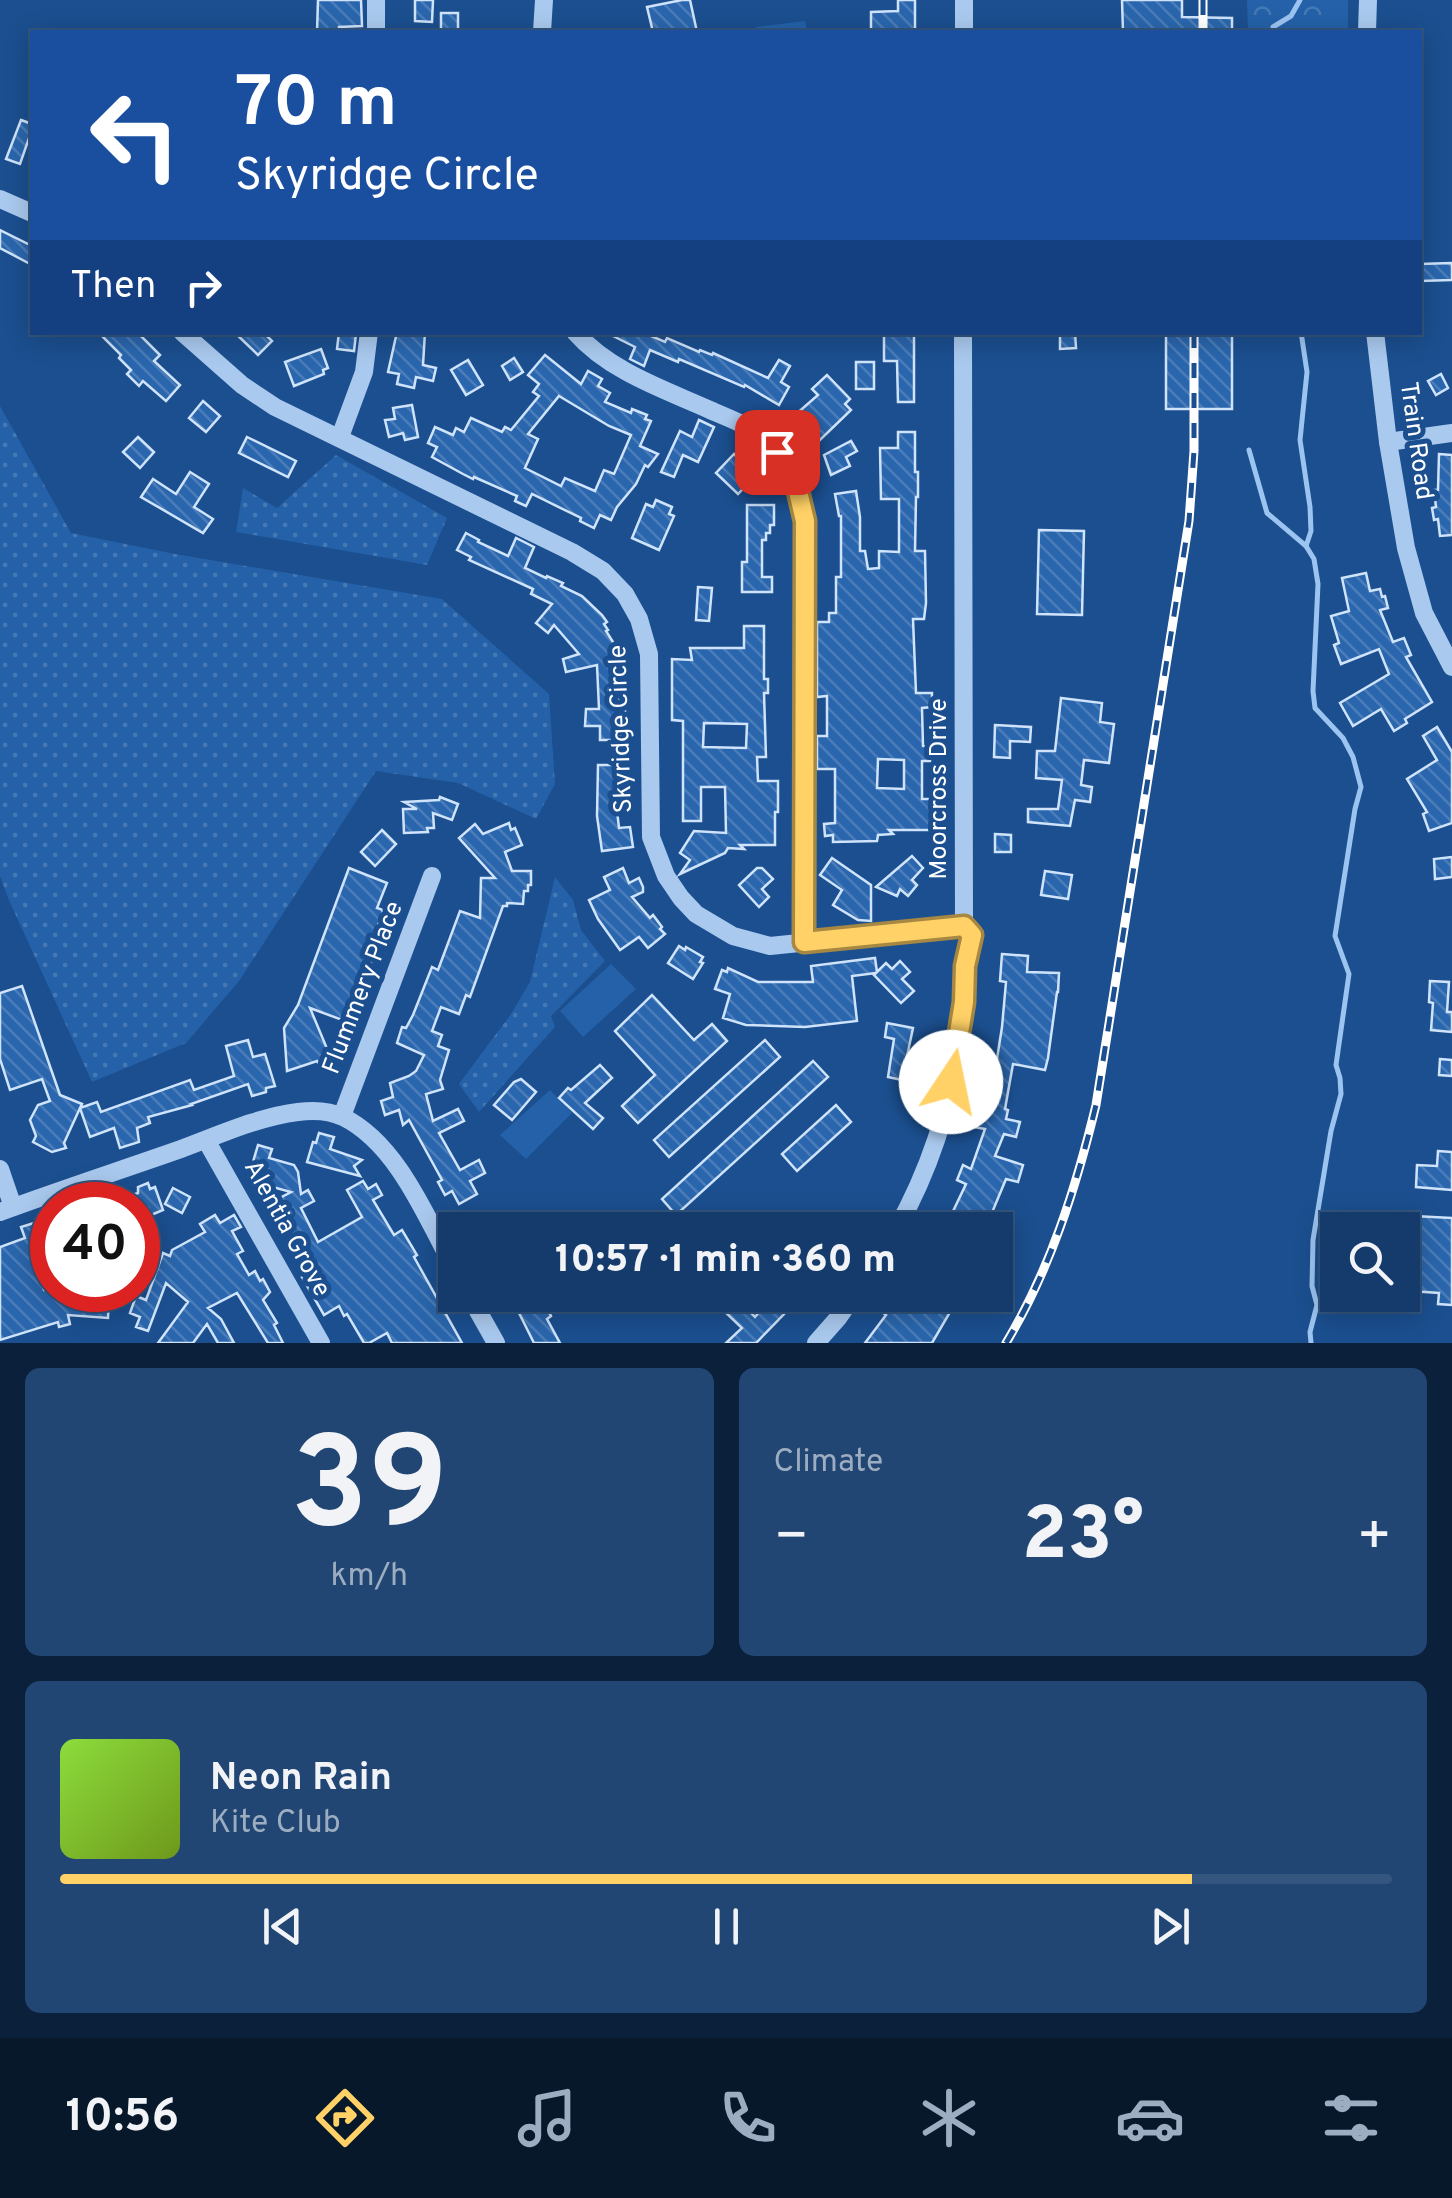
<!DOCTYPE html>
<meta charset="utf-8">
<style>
body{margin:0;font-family:Overpass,sans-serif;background:#214673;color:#f1f3f6;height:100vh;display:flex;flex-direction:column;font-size:38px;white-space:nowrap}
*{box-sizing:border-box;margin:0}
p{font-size:32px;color:#9dadc1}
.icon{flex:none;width:55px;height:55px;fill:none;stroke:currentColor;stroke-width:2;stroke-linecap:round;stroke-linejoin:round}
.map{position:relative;height:1343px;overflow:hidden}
.details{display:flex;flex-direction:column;gap:25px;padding:25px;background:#0b203b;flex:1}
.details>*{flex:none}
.banner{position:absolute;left:30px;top:30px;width:1392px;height:305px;border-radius:0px;box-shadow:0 5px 25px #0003,0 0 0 2px #33557e;background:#1a4fa0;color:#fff;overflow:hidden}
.fabs{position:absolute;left:1320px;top:1212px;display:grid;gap:20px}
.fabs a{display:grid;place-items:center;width:100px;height:100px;border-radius:0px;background:#143b6b;box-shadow:0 5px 25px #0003,0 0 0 2px #33557e;font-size:50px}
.speed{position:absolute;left:30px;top:1182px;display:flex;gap:20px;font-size:50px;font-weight:700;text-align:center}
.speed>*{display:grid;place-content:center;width:130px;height:130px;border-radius:50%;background:#143b6b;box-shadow:0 5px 25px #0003,0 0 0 2px #33557e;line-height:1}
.speed .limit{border:15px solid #d22;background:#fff;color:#111}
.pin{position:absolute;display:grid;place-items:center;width:85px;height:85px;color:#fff;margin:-42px;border-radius:20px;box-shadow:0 5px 15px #0006}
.me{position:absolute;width:110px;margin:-55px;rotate:11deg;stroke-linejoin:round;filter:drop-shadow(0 0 8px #0008)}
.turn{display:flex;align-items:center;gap:35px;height:210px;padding:0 40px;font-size:45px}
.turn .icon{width:130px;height:130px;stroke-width:2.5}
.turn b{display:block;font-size:70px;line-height:85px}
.then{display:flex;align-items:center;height:95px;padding:0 40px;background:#0003;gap:20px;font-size:38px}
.big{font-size:75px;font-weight:800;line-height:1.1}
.details .card{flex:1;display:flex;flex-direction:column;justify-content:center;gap:15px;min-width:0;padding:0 35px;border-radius:15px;background:#214673}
.details .dial{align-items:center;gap:0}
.dial b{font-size:130px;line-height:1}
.song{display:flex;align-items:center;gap:30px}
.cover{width:120px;height:120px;border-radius:15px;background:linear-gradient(135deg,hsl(90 70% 55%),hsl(80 70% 35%))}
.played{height:10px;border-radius:5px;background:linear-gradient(90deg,#ffd166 85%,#33557e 85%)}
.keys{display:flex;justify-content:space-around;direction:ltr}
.heat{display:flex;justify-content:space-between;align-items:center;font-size:55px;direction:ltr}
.details .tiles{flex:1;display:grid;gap:25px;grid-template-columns:1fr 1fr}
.card:last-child{grid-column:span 2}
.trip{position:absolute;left:438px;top:1212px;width:575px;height:100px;border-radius:0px;background:#143b6b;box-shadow:0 5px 25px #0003,0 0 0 2px #33557e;font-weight:800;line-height:100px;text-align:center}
.dock{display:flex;height:160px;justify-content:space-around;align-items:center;background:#08182b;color:#9dadc1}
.dock .icon{width:70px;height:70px}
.dock .on{color:#ffd166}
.dock b{font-size:45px;color:#f1f3f6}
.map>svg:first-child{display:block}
.grass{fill:url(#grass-dots)}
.forest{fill:url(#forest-crowns)}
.pitch{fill:#2461a8}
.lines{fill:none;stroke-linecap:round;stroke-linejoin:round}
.stream{stroke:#9cc4f0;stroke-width:5}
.building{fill:url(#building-back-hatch);stroke:#cfe3fa;stroke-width:2.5;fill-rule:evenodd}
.minor{stroke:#a9c9ee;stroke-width:18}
.rail-casing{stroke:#fff;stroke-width:9}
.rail{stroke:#1b4f8f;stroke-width:5;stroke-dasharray:15;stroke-linecap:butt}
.route-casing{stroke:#a68842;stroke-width:25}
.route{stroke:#ffd166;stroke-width:18}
.labels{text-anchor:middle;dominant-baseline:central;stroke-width:10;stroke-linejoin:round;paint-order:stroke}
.street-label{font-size:25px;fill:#fff;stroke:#1b4f8f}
</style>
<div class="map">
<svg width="1452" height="1343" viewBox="0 0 1452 1343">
<defs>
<pattern id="grass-dots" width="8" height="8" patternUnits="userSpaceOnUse" patternTransform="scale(2.5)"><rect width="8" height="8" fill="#2461a8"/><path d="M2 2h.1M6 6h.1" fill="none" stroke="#4579b5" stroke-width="1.8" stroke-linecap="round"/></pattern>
<pattern id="forest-crowns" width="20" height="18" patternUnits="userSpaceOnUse" patternTransform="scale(2.5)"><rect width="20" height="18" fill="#2461a8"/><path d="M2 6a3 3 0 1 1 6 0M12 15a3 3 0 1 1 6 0" fill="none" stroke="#4579b5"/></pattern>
<pattern id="building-back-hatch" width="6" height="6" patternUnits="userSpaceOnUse" patternTransform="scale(2.5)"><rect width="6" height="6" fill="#2a66ad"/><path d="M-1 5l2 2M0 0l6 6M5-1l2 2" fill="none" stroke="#4a7db9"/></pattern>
</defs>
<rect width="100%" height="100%" fill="#1b4f8f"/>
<!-- grass -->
<g class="grass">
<path d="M0 406 71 533 175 554 442 599 549 694 555 784 536 819 458 783 376 771 239 981 186 1043 92 1082 8 898 0 876Z"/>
<path d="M336 455 447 518 427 565 236 532 243 488 277 508Z"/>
<path d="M555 877 573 900 581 930 605 961 551 1016 555 1027 479 1112 459 1084 511 1014 530 982Z"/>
</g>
<!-- forest -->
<path class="forest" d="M1247 0H1348V32H1248Z"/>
<!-- pitch -->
<g class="pitch">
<path d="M805 21 807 32H757L756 27Z"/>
<path d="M611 964 636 989 583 1037 560 1011Z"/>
<path d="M550 1090 572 1113 526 1159 500 1135Z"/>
</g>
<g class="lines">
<!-- stream -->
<g class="stream">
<path d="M1274 32 1273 27 1291 16 1300 0"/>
<path d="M1301 332 1307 372 1300 440 1310 507 1311 531 1306 546 1314 559 1318 584 1313 691 1315 708 1343 738 1353 757 1361 787 1355 809 1335 936 1349 974 1336 1065 1340 1078 1341 1094 1331 1131 1313 1240 1312 1286 1317 1305 1310 1332 1311 1343"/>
<path d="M1249 450 1267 513 1306 546"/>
</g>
</g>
<!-- building -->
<g class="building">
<path d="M318 0H361L362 26 339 27V32H317Z"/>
<path d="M415 0H433L432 22 415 21Z"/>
<path d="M682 0H690L697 32H653L647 7Z"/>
<path d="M898 0H915V32H871V12L898 11Z"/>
<path d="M1122 0H1182V17L1232 18V32H1123Z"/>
<path d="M441 13H458V30L441 29Z"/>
<path d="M21 120 32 124V139L29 138 20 164 6 159Z"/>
<path d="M0 230 32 246V265L0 248Z"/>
<path d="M1452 263V280L1420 281V264Z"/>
<path d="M98 332H137L160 355 154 361 180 385 166 401 143 381 139 386 127 374 131 370 119 358 121 355Z"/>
<path d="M234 332H263L272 341 258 355Z"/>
<path d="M339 332 356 334 354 351 337 349Z"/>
<path d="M397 332H425L423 365 436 368 433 381 416 377 414 388 397 384 399 374 388 372Z"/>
<path d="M605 332H642L665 342 667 338 699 352 700 350 712 355 713 353 768 378 779 360 790 366 781 382 789 387 779 405 745 385 744 387 679 359 678 362 650 350 644 366 630 359 635 347Z"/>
<path d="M896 332H914V402H898L897 361H884V335H896Z"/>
<path d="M1060 332H1075L1076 348 1060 349Z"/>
<rect x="1166" y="332" width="66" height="77"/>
<path d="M321 349 328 368 323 370 324 374 294 386 285 362Z"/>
<path d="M545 355 581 384 588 371 602 379 598 386 610 393 605 402 631 413 632 409 647 415 645 419 651 421 640 446 658 454 648 467 645 465 636 484 617 507 611 520 600 515 594 528 580 521 581 518 532 494 526 506 515 501 517 496 474 477 473 479 463 474 432 457 437 447 428 443 435 427 453 435 456 428 464 432 471 418 502 432 505 427 511 430 539 396 533 392 539 384 528 375ZM559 396 609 426 631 435 614 474 604 470 595 491 565 478 561 486 525 468 538 439 528 434Z"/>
<path d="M514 358 523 372 510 380 502 366Z"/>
<path d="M468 360 483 385 466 395 451 370Z"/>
<rect x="856" y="362" width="18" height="27"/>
<path d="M1441 374 1448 388 1436 395 1428 381Z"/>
<path d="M827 375 850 399 845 404 851 410 820 440 812 430 808 433 794 416 818 395 812 389Z"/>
<path d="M203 401 220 416 206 432 189 418Z"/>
<path d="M412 405 418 437 405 440 403 433 389 437 385 420 395 419 393 408Z"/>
<path d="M699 420 714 427 698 462 683 455 674 477 661 472 680 431 692 437Z"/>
<path d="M898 432H915V472H918V497H916L915 551H925L926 603 924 619H913L916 693H932V707L922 708 923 746 930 747V761H922V799H930L931 830H889L893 834 878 835 877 841 833 842V835L825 836 824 824 835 823V769H817V736H827V696L817 697V622H829V613H836V577H841V516H839L835 494 856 491 860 517V551H865L868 569 879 568V551L899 552V499H881L880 448H898ZM878 759 904 760V789L877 788Z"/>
<path d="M138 437 154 452 140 468 123 452Z"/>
<path d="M247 437 296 461 288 477 239 453Z"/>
<path d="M851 441 857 451 846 457 850 466 831 475 824 455Z"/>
<path d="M734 454 756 475 738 494 716 473Z"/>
<path d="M1439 454 1452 455V535L1440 536 1438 519 1434 520 1432 508 1436 507 1434 490H1438Z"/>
<path d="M190 472 209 484 194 507 213 519 203 533 141 497 153 479 176 494Z"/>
<path d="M656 500 672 507 669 514 674 516 659 550 632 538 646 504 653 507Z"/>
<path d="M747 505H774V525H770V533H766V540H762V577H772V592H742V562H747Z"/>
<path d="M1039 530 1084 531 1082 615 1037 614Z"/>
<path d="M466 533 479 540 478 542 508 556 516 538 534 547 525 568 546 578 547 576 563 583 561 586 582 596 602 615 607 622 604 624 608 630 606 631 618 650H623V676H619L620 711H625V725H620V740H600V726H585L586 709H599L597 665 566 672 563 659 579 654 554 625 548 633 536 623 552 604 531 594 533 589 469 560 471 557 457 550Z"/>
<path d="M1366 573 1370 591 1380 589 1382 597 1385 596 1388 608 1380 610 1393 642 1404 638 1411 655 1406 657 1432 702 1405 719 1407 723 1394 731 1381 709 1353 726 1340 703 1389 674 1379 649 1341 664 1334 645 1339 643 1331 616 1349 611 1342 578Z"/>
<path d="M698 587 712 588 709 621 696 620Z"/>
<path d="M744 626H764V679H768V693H764L766 757H757L758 781H778V812H775V845H740L744 849 728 848 725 853 680 874 690 860 680 853 694 831 726 833 725 787H701V821H683V721L672 720V659L692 660 690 648H744ZM704 723 747 724 746 748 703 747Z"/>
<path d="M1061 698 1102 703 1100 722 1114 724 1109 763 1084 760 1081 785 1092 787 1090 802 1075 800 1070 826 1028 822V809H1058L1062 780 1036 778 1037 751H1055Z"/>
<path d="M995 725 1031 727 1030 742 1010 741V758L994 757Z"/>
<path d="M1437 727 1452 752V823L1429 831 1423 814 1427 812 1407 779 1437 760 1423 736Z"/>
<path d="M598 765H618L619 771H622V788H619V794H615L619 828 630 827 633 847 602 851 597 816Z"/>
<path d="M440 797 458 804 452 820 433 813 434 828H427L428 832 404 833 403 809H417L404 802 439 800Z"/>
<path d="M509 823 511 830 515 828 522 845 505 852 512 871H531V885H528V891H524L523 904 507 903V906H503L470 997 466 995 459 1014 441 1007 432 1031 442 1035 438 1046 449 1050 440 1080 443 1089 426 1094 433 1121 458 1109 464 1121 439 1133 460 1170 479 1160 485 1173 470 1181 477 1194 459 1204 452 1191 445 1195 438 1182 442 1180 409 1120 403 1125 399 1110 385 1115 381 1101 393 1097 390 1083 409 1076 416 1071 424 1055 397 1043 402 1027 406 1028 413 1015 432 967 438 970 460 911 480 918 481 878H495L459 838 475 824 483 834Z"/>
<path d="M382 830 396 844 375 866 361 852Z"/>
<path d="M995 834 1011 835V852H995Z"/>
<path d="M912 856 923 868 912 880 917 885 908 896 900 889 897 896 876 887Z"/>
<path d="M1452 857V877L1435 879 1434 859Z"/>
<path d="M832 858 871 885V921L858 920 833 905 842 890 820 875Z"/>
<path d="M349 868 387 883 377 908 383 910 378 926 384 929 359 994 364 996 353 1024 310 1008 333 1063 321 1068 317 1061 287 1071 284 1028 298 1005Z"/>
<path d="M623 868 629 883 639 878 643 887V892L632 897 650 918 653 915 662 927 660 929 665 934 648 948 639 937 620 950 598 919 589 900 610 890 604 877Z"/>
<path d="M757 868H762L773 879 762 889 769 897 759 907 739 885Z"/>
<path d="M1045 871 1072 875 1068 899 1041 895Z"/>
<path d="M679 946 685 950 686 947 703 957 700 962 703 963 693 979 668 963Z"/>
<path d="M1002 954 1028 956 1027 972 1059 973 1058 992H1057L1048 1058 1045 1070 1013 1064 1005 1109 1008 1110 1006 1119 1020 1122 1016 1137 1004 1134 995 1156 1023 1165 1018 1182 1006 1179 991 1215 1000 1219 995 1230H989L972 1223 969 1230H955L946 1226 966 1184 957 1180 963 1165 971 1169 985 1129 974 1127 978 1112 987 1114 996 1065 1002 1027 1006 982 1000 981Z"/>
<path d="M875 958 877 972 886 963 892 969 900 961 910 972 902 979 914 991 901 1003 874 975 876 973 852 976 857 1021 805 1027 746 1025 723 1018 730 994 715 989 722 970 727 972 728 968 758 982H813L811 966Z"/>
<path d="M1430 981 1449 982 1447 1012H1452V1032L1431 1030 1433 1003 1429 1002Z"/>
<path d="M22 986 60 1095 82 1104 80 1108 97 1102 101 1112 190 1080 194 1090 234 1076 226 1046 248 1040 253 1057 265 1054 275 1086 266 1088V1092L252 1096 248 1084 191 1104 192 1105 148 1117 150 1123 137 1128 139 1142 120 1148 114 1128 90 1137 80 1108 64 1143 66 1148 52 1152 33 1142 36 1136 30 1120 38 1105 50 1101 42 1079 10 1090 0 1059V993Z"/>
<path d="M652 995 694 1040 712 1024 727 1041 638 1123 622 1106 655 1075 615 1031Z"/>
<path d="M887 1023 913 1028 902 1080 888 1077 894 1039 885 1037Z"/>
<path d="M765 1040 780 1057 669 1157 654 1140Z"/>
<path d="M1440 1059 1452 1060V1076L1439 1075Z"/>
<path d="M813 1061 828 1077 676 1215 662 1199Z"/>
<path d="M600 1065 612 1078 585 1103 603 1118 593 1129 559 1098 568 1088 571 1090Z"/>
<path d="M521 1079 536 1092 512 1120 494 1105 514 1082Z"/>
<path d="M836 1105 851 1122 797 1171 782 1154Z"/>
<path d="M319 1133 334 1137 330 1149 362 1160 354 1166 360 1176 307 1162 313 1142 316 1143Z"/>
<path d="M258 1145 272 1149 269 1158 294 1165 298 1172 301 1194 308 1190 314 1201 301 1208 318 1242 362 1217 347 1190 363 1181 368 1189 376 1184 382 1195 373 1200 394 1235 402 1230 417 1255 414 1257 462 1343H392L387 1333 369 1343H364L347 1314 344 1316 339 1306 324 1315 302 1277 313 1268 311 1262 284 1216 275 1222 269 1210 276 1205 274 1201 291 1192 262 1184 263 1180 254 1177 258 1163 253 1162Z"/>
<path d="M1438 1151 1452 1152V1190L1416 1187 1417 1165 1437 1166Z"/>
<path d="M148 1183 150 1189 155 1187 163 1210 151 1215 148 1208 138 1212V1205H110L109 1203 138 1193V1187Z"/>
<path d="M173 1188 190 1197 182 1213 165 1204Z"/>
<path d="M215 1215 220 1223 234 1215 241 1227 232 1231 243 1251 237 1254 249 1275 255 1271 260 1281 263 1279 270 1292 263 1300 277 1323 274 1325 283 1343H268L237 1293 208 1308 221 1319 234 1343H218L207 1324 193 1343H158L188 1302 166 1283 148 1331 136 1327 140 1317 130 1313 136 1296 146 1300 163 1253 170 1256 172 1250 205 1232 200 1224Z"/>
<path d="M1414 1216 1452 1218V1305L1438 1304 1439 1293 1411 1291Z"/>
<path d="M37 1222 40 1228 52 1224V1251L34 1258 44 1290H75V1295L109 1296 108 1318 68 1315 70 1324 59 1327 58 1322 0 1340V1247L25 1238 21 1227Z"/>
<path d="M510 1295H564L546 1305 551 1316 547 1319 560 1343H534Z"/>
<path d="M774 1295H797L785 1309 787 1311 756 1343H726L742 1328 723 1310 735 1297 755 1317Z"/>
<path d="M878 1295H960L932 1343H865L886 1315 872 1305Z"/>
</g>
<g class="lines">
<!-- minor -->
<g class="minor">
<path d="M964 0V32"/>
<path d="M376 32V0"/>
<path d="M542 32 544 0"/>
<path d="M1367 32 1368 0"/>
<path d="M0 199 32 213"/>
<path d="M182 332 242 385 275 407 572 552 603 571 625 594 639 619 649 654 651 837 666 876 681 898 696 914 733 936 770 946 964 926"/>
<path d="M575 332C609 371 663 389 710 410 728 418 749 425 765 439 790 461 800 489 805 521L804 942"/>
<path d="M1375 332 1388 442 1406 548 1424 613 1452 667"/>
<path d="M340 437 364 372 369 332"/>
<path d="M1388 442 1452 433"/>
<path d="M342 1116 432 876"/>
<path d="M206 1140 321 1343"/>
<path d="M0 1169 13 1207"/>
<path d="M0 1212C60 1190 121 1170 181 1149 219 1135 258 1117 298 1112 313 1110 330 1111 343 1117 398 1144 427 1219 455 1270"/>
<path d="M896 1230C928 1173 950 1107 959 1042 963 1016 962 990 965 965 966 955 970 945 972 935L964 926 963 332"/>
<path d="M469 1295 496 1343"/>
<path d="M816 1343 838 1318 854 1295"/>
</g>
<defs>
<g id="rail">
<path d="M1203 0V32"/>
<path d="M1006 1343C1050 1270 1076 1188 1096 1105L1189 521 1194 451V332"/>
</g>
</defs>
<!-- rail casing -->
<use href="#rail" class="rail-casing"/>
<!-- rail -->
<use href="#rail" class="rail"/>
</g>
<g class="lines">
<defs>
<path id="route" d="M777 452 796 483 805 521 804 942 964 926 972 935 965 966 964 1002 951 1082"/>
</defs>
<!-- route casing -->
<use href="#route" class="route-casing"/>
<!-- route -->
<use href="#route" class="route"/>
</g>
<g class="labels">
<!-- street labels -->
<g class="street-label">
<text transform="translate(1415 441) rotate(82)">Train Road</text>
<text transform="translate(622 729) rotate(-92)">Skyridge Circle</text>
<text transform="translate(940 789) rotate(-90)">Moorcross Drive</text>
<text transform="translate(364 988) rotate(-69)">Flummery Place</text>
<text transform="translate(286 1229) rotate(61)">Alentia Grove</text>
</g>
</g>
</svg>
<div class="fabs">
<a><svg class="icon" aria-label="search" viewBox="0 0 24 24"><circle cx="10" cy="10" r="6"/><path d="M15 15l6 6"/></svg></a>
</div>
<div class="speed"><div class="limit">40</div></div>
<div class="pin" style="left:777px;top:452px;background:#d93025"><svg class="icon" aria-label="arrive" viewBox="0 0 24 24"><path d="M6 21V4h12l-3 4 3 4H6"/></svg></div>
<svg class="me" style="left:951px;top:1082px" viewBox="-20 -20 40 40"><circle r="19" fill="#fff"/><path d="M0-13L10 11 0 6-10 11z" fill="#ffd166"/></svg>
<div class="trip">10:57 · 1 min · 360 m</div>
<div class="banner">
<div class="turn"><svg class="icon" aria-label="left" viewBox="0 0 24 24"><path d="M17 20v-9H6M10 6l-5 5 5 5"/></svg><div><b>70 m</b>Skyridge Circle</div></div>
<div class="then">Then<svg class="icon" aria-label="right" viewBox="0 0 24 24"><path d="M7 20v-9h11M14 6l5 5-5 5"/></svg></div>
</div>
</div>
<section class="details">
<div class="tiles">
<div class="card dial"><b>39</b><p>km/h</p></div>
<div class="card"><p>Climate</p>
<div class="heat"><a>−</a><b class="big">23°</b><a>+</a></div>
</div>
<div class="card">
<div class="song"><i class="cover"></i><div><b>Neon Rain</b><p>Kite Club</p></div></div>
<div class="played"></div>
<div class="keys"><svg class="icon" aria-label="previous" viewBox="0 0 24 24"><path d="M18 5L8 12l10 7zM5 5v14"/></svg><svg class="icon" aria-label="pause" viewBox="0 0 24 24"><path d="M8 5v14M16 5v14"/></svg><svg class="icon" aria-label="next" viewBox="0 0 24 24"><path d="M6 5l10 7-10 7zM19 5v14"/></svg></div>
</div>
</div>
</section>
<nav class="dock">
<b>10:56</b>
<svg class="icon on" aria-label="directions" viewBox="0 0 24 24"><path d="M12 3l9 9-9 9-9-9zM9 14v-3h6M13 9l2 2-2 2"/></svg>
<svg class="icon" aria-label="music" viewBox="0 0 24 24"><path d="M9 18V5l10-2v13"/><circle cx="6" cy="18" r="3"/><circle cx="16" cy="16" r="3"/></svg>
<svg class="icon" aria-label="phone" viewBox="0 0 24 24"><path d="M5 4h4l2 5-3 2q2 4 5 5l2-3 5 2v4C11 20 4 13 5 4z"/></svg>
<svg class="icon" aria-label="climate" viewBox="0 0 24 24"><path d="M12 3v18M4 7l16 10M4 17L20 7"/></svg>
<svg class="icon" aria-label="car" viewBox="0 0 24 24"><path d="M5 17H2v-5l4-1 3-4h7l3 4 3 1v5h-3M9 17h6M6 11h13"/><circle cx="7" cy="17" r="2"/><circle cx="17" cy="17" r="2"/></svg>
<svg class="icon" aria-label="filters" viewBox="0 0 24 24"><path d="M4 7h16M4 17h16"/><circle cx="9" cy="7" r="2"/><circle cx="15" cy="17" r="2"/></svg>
</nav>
